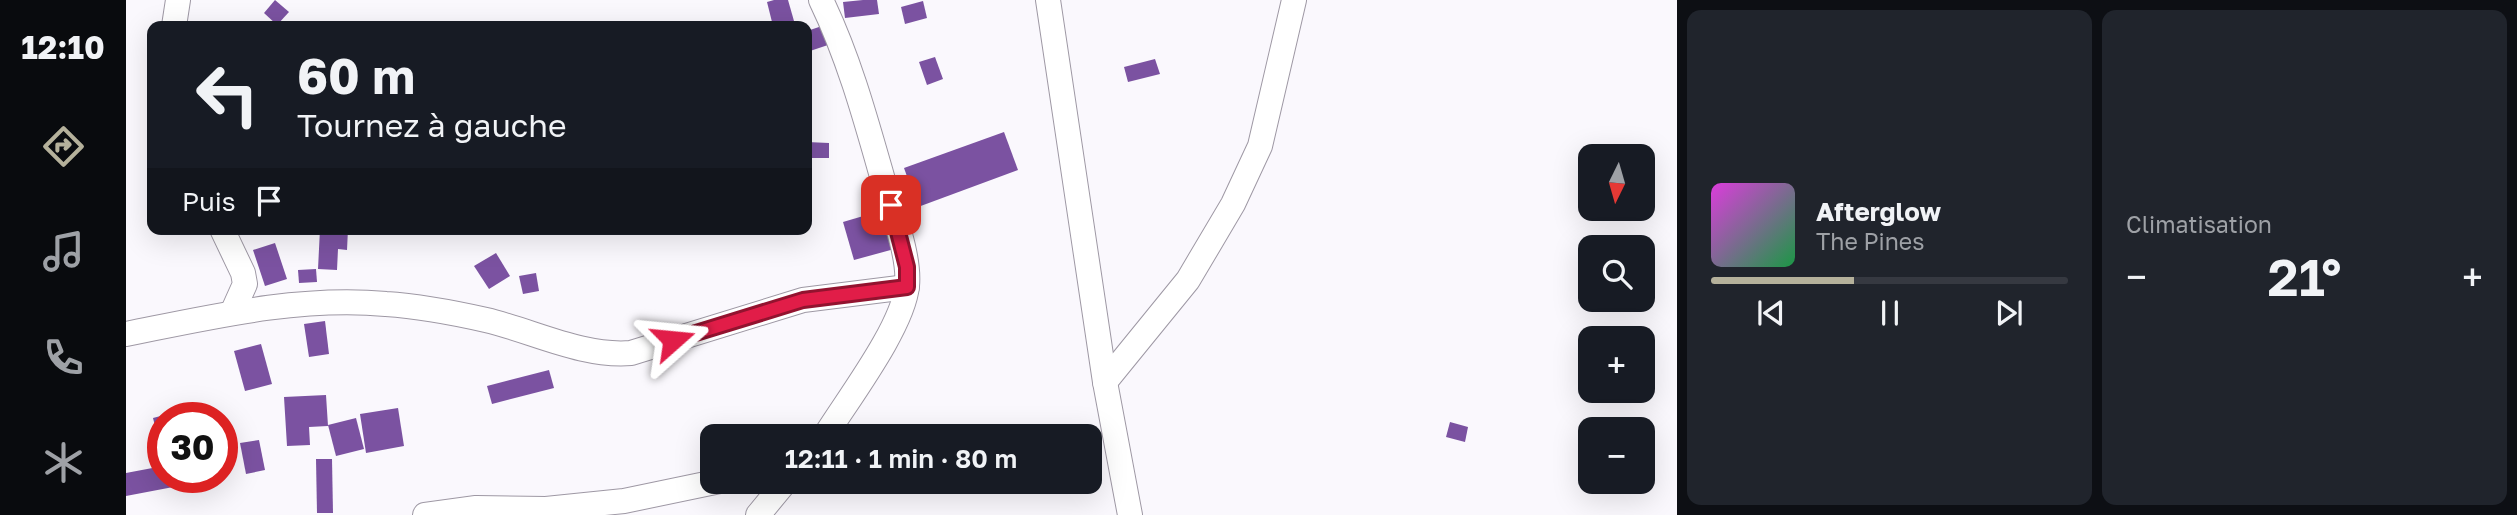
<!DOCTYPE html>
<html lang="fr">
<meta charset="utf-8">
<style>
body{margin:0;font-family:"Golos Text",sans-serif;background:#20242c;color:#f1f3f6;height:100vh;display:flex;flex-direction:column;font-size:26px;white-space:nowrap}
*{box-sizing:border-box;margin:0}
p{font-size:23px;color:#9ea1a6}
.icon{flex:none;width:38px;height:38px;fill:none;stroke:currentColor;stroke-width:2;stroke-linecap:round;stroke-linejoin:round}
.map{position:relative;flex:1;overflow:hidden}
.sheet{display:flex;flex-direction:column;gap:10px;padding:10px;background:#0d0f14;width:840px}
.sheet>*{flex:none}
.banner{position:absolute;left:21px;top:21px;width:665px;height:214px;border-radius:14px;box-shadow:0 7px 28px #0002;background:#171b24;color:#f1f3f6;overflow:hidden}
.needle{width:46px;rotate:185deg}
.buttons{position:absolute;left:1452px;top:144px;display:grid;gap:14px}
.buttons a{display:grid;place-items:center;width:77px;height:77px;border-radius:14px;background:#171b24;box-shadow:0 7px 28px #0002;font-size:35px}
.speed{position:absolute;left:21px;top:402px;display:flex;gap:14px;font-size:35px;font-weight:700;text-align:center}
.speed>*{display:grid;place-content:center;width:91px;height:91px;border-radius:50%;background:#171b24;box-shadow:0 7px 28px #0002;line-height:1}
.speed .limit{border:10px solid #d22;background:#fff;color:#111}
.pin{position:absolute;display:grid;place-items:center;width:60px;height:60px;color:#fff;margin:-30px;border-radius:14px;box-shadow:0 4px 10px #0006}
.me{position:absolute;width:77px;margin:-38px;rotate:72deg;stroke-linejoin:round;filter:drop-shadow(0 0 5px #0008)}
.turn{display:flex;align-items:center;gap:24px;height:147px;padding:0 35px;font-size:32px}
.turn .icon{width:91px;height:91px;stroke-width:2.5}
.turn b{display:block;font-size:49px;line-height:60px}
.then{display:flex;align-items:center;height:66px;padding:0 35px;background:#0003;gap:14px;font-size:26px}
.big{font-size:52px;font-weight:600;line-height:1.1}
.sheet .widget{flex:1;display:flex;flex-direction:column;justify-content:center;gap:10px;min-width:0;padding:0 24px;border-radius:14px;background:#20242c}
.song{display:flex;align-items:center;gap:21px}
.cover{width:84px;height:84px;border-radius:10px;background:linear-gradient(135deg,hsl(300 70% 55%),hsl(140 70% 35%))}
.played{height:7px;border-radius:4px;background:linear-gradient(90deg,#b5b19b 40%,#363941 40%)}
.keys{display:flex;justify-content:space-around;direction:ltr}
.heat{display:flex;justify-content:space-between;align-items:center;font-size:38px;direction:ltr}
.sheet .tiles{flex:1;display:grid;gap:10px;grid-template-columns:repeat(2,1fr)}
.trip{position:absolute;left:574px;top:424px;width:402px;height:70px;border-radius:14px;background:#171b24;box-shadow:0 7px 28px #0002;font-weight:600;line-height:70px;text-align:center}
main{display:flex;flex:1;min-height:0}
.tabs{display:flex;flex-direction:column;width:126px;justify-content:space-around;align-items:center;background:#090b0e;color:#9ea1a6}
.tabs .icon{width:49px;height:49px}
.tabs .active{color:#b5b19b}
.tabs b{font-size:32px;color:#f1f3f6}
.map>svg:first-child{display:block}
.building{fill:#7b52a1}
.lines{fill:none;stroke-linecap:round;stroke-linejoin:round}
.street-casing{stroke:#9e98a4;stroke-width:26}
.street{stroke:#fff;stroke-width:24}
.route-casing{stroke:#92132f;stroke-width:18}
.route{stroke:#e11d48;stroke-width:12}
</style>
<main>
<nav class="tabs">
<b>12:10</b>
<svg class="icon active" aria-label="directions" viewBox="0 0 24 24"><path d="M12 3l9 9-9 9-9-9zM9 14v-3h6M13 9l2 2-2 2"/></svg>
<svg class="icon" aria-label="music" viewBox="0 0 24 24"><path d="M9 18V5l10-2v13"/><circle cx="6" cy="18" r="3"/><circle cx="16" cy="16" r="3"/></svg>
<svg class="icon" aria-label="phone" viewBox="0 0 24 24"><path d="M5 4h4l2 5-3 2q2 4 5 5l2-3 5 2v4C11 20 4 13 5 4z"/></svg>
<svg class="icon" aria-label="climate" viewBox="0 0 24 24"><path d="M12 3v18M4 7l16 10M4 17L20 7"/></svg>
</nav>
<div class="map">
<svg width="1551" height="515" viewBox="0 0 1551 515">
<rect width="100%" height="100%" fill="#faf8fd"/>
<!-- building -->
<g class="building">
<path d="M149 0 163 12 151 25 138 13Z"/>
<path d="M648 0H662L668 21 647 26 641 2Z"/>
<path d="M737 0H751L753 14 719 18 717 2Z"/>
<path d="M797 1 801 18 779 24 775 7Z"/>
<path d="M702 24 708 43 681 52V31Z"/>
<path d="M809 57 817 79 801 85 793 62Z"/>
<path d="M1029 59 1034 74 1002 82 998 67Z"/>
<path d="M878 132 892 170 792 207 778 168Z"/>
<path d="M681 142 703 143V158H681Z"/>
<path d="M761 209 772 248 728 260 717 222Z"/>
<path d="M194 229H222L221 250 212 249 211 270 192 269Z"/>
<path d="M149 243 161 279 139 286 127 250Z"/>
<path d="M370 253 384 276 363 289 348 266Z"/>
<path d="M190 269 191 282 173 283 172 270Z"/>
<path d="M410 273 413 291 397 294 393 276Z"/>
<path d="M199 321 203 354 183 357 178 324Z"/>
<path d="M135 344 146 384 119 391 108 351Z"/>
<path d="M423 370 428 388 366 404 361 386Z"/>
<path d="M200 395 202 426 183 427 184 445 161 446 158 397Z"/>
<path d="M272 408 278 446 240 453 234 414Z"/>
<path d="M46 413 48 418H37L36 454 27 418Z"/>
<path d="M230 418 238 449 210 456 202 425Z"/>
<path d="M1324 422 1342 427 1339 442 1320 437Z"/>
<path d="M133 440 139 470 120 474 114 443Z"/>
<path d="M190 459H206L207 513H191Z"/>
<path d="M37 466V478H62L63 484 0 496V473Z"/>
</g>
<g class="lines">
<defs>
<g id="street">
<path d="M695 0C724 60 741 124 759 187 768 216 784 257 781 286 777 327 722 399 699 436"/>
<path d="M922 0 979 382 1004 515"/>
<path d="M48 26 52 0"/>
<path d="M96 229 117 273 119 284 106 313"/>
<path d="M0 334C85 317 173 296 260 304 291 306 329 313 360 320 407 331 456 357 505 353L677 300 781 287"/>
<path d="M979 382 1062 280 1107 204 1134 146 1168 0"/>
<path d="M299 515 350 508 420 509 498 501 594 481"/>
<path d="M632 515 660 481"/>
</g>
</defs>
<!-- street casing -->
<use href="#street" class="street-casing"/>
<!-- street -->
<use href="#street" class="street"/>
</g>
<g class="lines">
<defs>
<path id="route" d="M547 340 677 300 781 287V267L765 205"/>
</defs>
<!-- route casing -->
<use href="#route" class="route-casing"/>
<!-- route -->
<use href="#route" class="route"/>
</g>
</svg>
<div class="buttons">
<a><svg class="needle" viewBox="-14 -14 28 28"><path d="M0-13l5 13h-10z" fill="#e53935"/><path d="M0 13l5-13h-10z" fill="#9ea1a6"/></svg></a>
<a><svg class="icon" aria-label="search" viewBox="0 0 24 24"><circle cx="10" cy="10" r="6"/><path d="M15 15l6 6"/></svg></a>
<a>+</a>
<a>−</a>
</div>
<div class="speed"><div class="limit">30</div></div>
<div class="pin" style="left:765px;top:205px;background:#d93025"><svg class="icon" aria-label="arrive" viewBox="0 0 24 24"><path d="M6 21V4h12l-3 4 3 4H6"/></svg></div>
<svg class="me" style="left:547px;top:340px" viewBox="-20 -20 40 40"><path d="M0-17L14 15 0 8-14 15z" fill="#e11d48" stroke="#fff" stroke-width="4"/></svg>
<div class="trip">12:11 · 1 min · 80 m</div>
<div class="banner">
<div class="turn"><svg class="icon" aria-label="left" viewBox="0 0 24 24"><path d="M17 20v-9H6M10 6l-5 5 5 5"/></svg><div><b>60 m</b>Tournez à gauche</div></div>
<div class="then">Puis<svg class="icon" aria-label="arrive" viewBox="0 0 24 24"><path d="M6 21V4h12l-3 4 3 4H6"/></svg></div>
</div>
</div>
<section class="sheet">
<div class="tiles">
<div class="widget">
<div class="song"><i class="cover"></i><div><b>Afterglow</b><p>The Pines</p></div></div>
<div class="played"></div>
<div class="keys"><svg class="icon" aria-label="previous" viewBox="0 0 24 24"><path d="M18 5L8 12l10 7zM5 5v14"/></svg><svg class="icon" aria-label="pause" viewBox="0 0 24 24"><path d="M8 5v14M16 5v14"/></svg><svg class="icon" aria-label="next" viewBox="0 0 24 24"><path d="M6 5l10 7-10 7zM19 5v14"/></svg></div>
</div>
<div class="widget"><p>Climatisation</p>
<div class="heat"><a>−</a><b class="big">21°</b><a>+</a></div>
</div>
</div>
</section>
</main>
